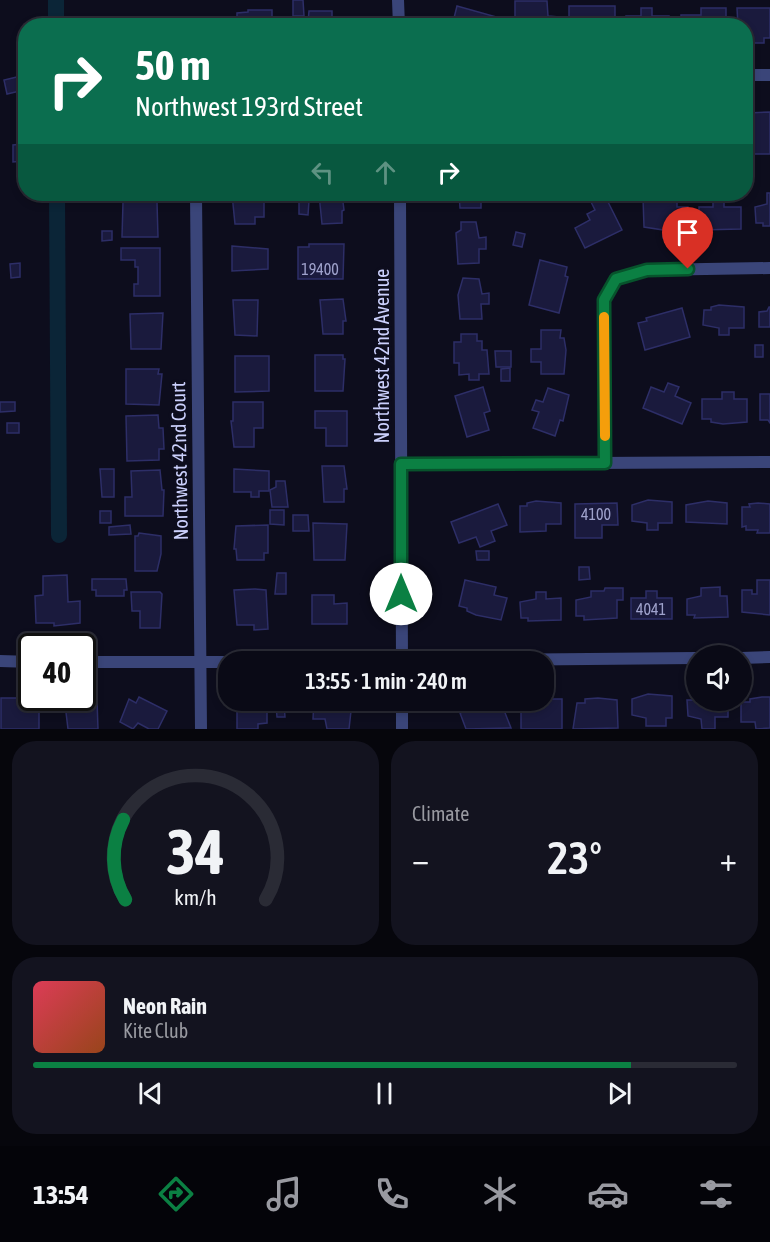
<!DOCTYPE html>
<meta charset="utf-8">
<style>
body{margin:0;font-family:"Asap Condensed",sans-serif;background:#13131f;color:#f1f3f6;height:100vh;display:flex;flex-direction:column;font-size:22px;white-space:nowrap}
*{box-sizing:border-box;margin:0}
p{font-size:20px;color:#999aa1}
.icon{flex:none;width:33px;height:33px;fill:none;stroke:currentColor;stroke-width:2;stroke-linecap:round;stroke-linejoin:round}
.map{position:relative;height:729px;overflow:hidden}
.drawer{display:flex;flex-direction:column;gap:12px;padding:12px;background:#06060c;flex:1}
.drawer>*{flex:none}
.hud{position:absolute;left:18px;top:18px;width:735px;height:183px;border-radius:24px;box-shadow:0 3px 9px #0003,0 0 0 2px #2a2b35;background:#0b6e4f;color:#fff;overflow:hidden}
.tools{position:absolute;left:686px;top:645px;display:grid;gap:12px}
.tools a{display:grid;place-items:center;width:66px;height:66px;border-radius:50%;background:#0a0a16;box-shadow:0 3px 9px #0003,0 0 0 2px #2a2b35;font-size:30px}
.speed{position:absolute;left:18px;top:633px;display:flex;gap:12px;font-size:30px;font-weight:700;text-align:center}
.speed>*{display:grid;place-content:center;width:78px;height:78px;border-radius:50%;background:#0a0a16;box-shadow:0 3px 9px #0003,0 0 0 2px #2a2b35;line-height:1}
.speed .limit{border:3px solid #111;border-radius:9px;background:#fff;color:#111}
.pin{position:absolute;display:grid;place-items:center;width:51px;height:51px;color:#fff;margin:-62px -26px;border-radius:50% 50% 50% 0;rotate:-45deg;box-shadow:0 0 6px #0007}
.pin .icon{rotate:45deg}
.me{position:absolute;width:66px;margin:-33px;rotate:0deg;stroke-linejoin:round;filter:drop-shadow(0 0 4px #0008)}
.turn{display:flex;align-items:center;gap:21px;height:126px;padding:0 18px;font-size:27px}
.turn .icon{width:78px;height:78px;stroke-width:2.5}
.turn b{display:block;font-size:42px;line-height:51px}
.lanes{display:flex;align-items:center;height:57px;padding:0 18px;background:#0003;justify-content:center;gap:30px;direction:ltr}
.lanes .off{opacity:.35}
.big{font-size:45px;font-weight:600;line-height:1.1}
.drawer .tile{flex:1;display:flex;flex-direction:column;justify-content:center;gap:9px;min-width:0;padding:0 21px;border-radius:24px;background:#13131f}
.drawer .dial{align-items:center;gap:0}
.dial svg{height:156px;overflow:visible;fill:none;stroke:#2a2b35;stroke-width:7;stroke-linecap:round;text-anchor:middle}
.dial text{fill:#f1f3f6;stroke:none}
.song{display:flex;align-items:center;gap:18px}
.cover{width:72px;height:72px;border-radius:9px;background:linear-gradient(135deg,hsl(350 70% 55%),hsl(20 70% 35%))}
.played{height:6px;border-radius:3px;background:linear-gradient(90deg,#0b8043 85%,#2a2b35 85%)}
.keys{display:flex;justify-content:space-around;direction:ltr}
.heat{display:flex;justify-content:space-between;align-items:center;font-size:33px;direction:ltr}
.drawer .tiles{flex:1;display:grid;gap:12px;grid-template-columns:1fr 1fr}
.tile:last-child{grid-column:span 2}
.trip{position:absolute;left:218px;top:651px;width:336px;height:60px;border-radius:24px;background:#0a0a16;box-shadow:0 3px 9px #0003,0 0 0 2px #2a2b35;font-weight:600;line-height:60px;text-align:center}
.tab-bar{display:flex;height:96px;justify-content:space-around;align-items:center;background:#040409;color:#999aa1}
.tab-bar .icon{width:42px;height:42px}
.tab-bar .current{color:#0b8043}
.tab-bar b{font-size:27px;color:#f1f3f6}
.map>svg:first-child{display:block}
.lines{fill:none;stroke-linecap:round;stroke-linejoin:round}
.canal{stroke:#0b2537;stroke-width:16}
.building{fill:#1a1a3d;stroke:#2d2e67;stroke-width:1.5}
.minor{stroke:#3a4579;stroke-width:12}
.tertiary{stroke:#3a4579;stroke-width:12}
.route-casing{stroke:#07532c;stroke-width:15}
.route{stroke:#0b8043;stroke-width:10}
.slow{stroke:#f59e0b;stroke-width:10}
.labels{text-anchor:middle;dominant-baseline:central;stroke-width:6;stroke-linejoin:round;paint-order:stroke}
.number-label{font-size:16px;fill:#9fa2cc}
.street-label{font-size:20px;fill:#cbd0fc;stroke:#0d0d1d}
</style>
<div class="map">
<svg width="770" height="729" viewBox="0 0 770 729">
<rect width="100%" height="100%" fill="#0d0d1d"/>
<g class="lines">
<!-- canal -->
<g class="canal">
<path d="M56 0V26"/>
<path d="M57 194 59 535"/>
</g>
</g>
<!-- building -->
<g class="building">
<path d="M293 0H303L304 16H293Z"/>
<path d="M515 1H547L548 16 559 17V26H515Z"/>
<path d="M457 6 500 18 498 26H452Z"/>
<rect x="569" y="6" width="46" height="20"/>
<path d="M641 8H652V16H669V26H627L626 16H641Z"/>
<path d="M701 8H726V26H681V15H701Z"/>
<path d="M737 8H770V38H764V43H746V26H738Z"/>
<path d="M248 10H272V21H283V26H237V13L248 12Z"/>
<path d="M309 11H332V20H344V26H298V22H308Z"/>
<path d="M188 17 194 24 202 17 210 26H178Z"/>
<path d="M17 77 20 91 7 94 4 80Z"/>
<path d="M746 101H748V113L770 112V154H751V136H747L746 131Z"/>
<path d="M22 144 23 161 13 162V145Z"/>
<path d="M767 193H770V226H763V223H756L755 207 767 204Z"/>
<path d="M232 194H264V217H255V224H235Z"/>
<path d="M319 194H342L344 210 342 211V223L322 224Z"/>
<path d="M459 194H481V208H460Z"/>
<path d="M600 194H604L622 230 585 248 575 228 590 220 587 214 595 210 589 198Z"/>
<path d="M677 197V207H688L689 230H680V238H663V230L644 227 643 198Z"/>
<path d="M299 200 309 201 308 215 299 214Z"/>
<path d="M713 200H724V207H741V229L699 230V207H713Z"/>
<path d="M123 202H157L158 237H122Z"/>
<path d="M461 222H476L479 238 486 237V249H479V263L458 264 456 233 461 230Z"/>
<path d="M102 231H112V240L102 241Z"/>
<path d="M516 232 525 234 522 247 513 245Z"/>
<path d="M309 244H344L343 279H298V247H309Z"/>
<path d="M232 246 268 249V269L232 271Z"/>
<path d="M121 248H160V296H134V284H138V267H135V260H121Z"/>
<path d="M540 260 567 267 565 276 568 277 559 313 529 305Z"/>
<path d="M20 263V277L11 278 10 264Z"/>
<path d="M463 278 479 279 482 294 489 293V304H481L482 319H460L458 295Z"/>
<path d="M343 299 346 321H343V334H323L320 300Z"/>
<path d="M233 300H258L257 336 235 335Z"/>
<path d="M719 305 744 307V328H729V335H719V328L703 325 704 310H711V307Z"/>
<path d="M769 307H770V327H759V312L767 311Z"/>
<path d="M682 308 690 337 645 350 638 323 647 321 646 318Z"/>
<path d="M163 313 161 349H131L130 314Z"/>
<path d="M541 330H561L560 338H564L566 350 564 374H541V362H531V349H541Z"/>
<path d="M461 334H477V341H482V350H487L489 374H479V380H469V374L459 375V363H454V342H461Z"/>
<rect x="755" y="345" width="8" height="12"/>
<path d="M495 351H511V367H496Z"/>
<path d="M315 355H343V359H345L343 391H315Z"/>
<path d="M235 356H269V391L235 392Z"/>
<path d="M510 368V381H501V369Z"/>
<path d="M126 369H159L158 374H162L159 405 126 404Z"/>
<path d="M668 383 679 387 675 396 691 403 682 424 643 408 651 387 664 392Z"/>
<path d="M483 387 490 411 484 413 489 430 467 437 455 396Z"/>
<path d="M548 388 569 395 563 421 560 420 555 436 533 428 539 412 532 410 536 400 543 402Z"/>
<path d="M722 392H734V399H747V422L723 424 711 422V419H702V399H722Z"/>
<path d="M760 394H770V423L768 420H760Z"/>
<path d="M0 402H15V411L0 412Z"/>
<path d="M233 402H263V428H254V447H234L231 421H233Z"/>
<path d="M315 411H347V446H326V428H315Z"/>
<path d="M158 415 159 428H163L164 449H159V460L127 461 126 416Z"/>
<rect x="7" y="423" width="12" height="10"/>
<path d="M322 466H344L347 489H344V502H324Z"/>
<path d="M100 469H114V497H102Z"/>
<path d="M234 469 269 471V491H259V497H251V492H234Z"/>
<path d="M160 470 162 490H164L163 516H125V497H132L131 471Z"/>
<path d="M276 481H285L288 507H272L270 490 276 487Z"/>
<path d="M648 500 672 502V523H658V530H647V523L632 521V505Z"/>
<path d="M536 501 561 503V524H546V531L520 532V506H527V503Z"/>
<path d="M708 501 727 503V524L686 522V505Z"/>
<path d="M617 503 618 525H602V538H575V504Z"/>
<path d="M758 503 770 504V533H757L758 530H746V526L742 527V507H750L749 504Z"/>
<path d="M498 504 507 525 491 531 495 541 480 547 476 537 459 543 451 522Z"/>
<path d="M270 510H284V525L270 524Z"/>
<rect x="100" y="511" width="11" height="12"/>
<path d="M293 515H308L309 531H293Z"/>
<path d="M313 523 347 524 345 560H314Z"/>
<path d="M130 525 131 534 109 535V527Z"/>
<path d="M268 525V553H264V560H237L236 549H234L236 526Z"/>
<path d="M139 533 161 536V554L157 571H135V536H138Z"/>
<path d="M476 551H489V560H477Z"/>
<path d="M579 567H589L590 579 579 580Z"/>
<path d="M277 573H286V594H275Z"/>
<path d="M67 575 68 602 80 601V623L54 626V623H36L35 596 43 595V576Z"/>
<path d="M92 579H126L127 590H124V596H96V590H92Z"/>
<path d="M465 580 496 587 494 595 507 598 501 620 476 615 467 611V608L459 606Z"/>
<path d="M757 580H770V615L742 612V590H752V594H757Z"/>
<path d="M720 587V596H727L728 617 694 618 695 615H687V599L701 596V588Z"/>
<path d="M605 588H623V600H617V618L584 620V616H576V600L591 597V591H604Z"/>
<path d="M255 589 266 590 268 629 254 630V625H237L234 590Z"/>
<path d="M646 591H657V598H672V619H631V598H646Z"/>
<path d="M131 592H160L162 594 160 628H140V611H132Z"/>
<path d="M536 592H546V599L561 598V620L528 621V618H521L520 602 536 599Z"/>
<path d="M312 595H334V604L347 603V624H312Z"/>
<path d="M648 694 672 696V718H666V726H646V718L632 715V699Z"/>
<path d="M139 697 167 711 158 729H149L138 723 133 729 120 722 129 699 136 703Z"/>
<path d="M762 697H770V728L756 729 755 722H741V702H750V699Z"/>
<rect x="1" y="698" width="38" height="31"/>
<path d="M598 698 617 700 618 728 573 729 577 703H585V699Z"/>
<path d="M695 698 696 700H728V717H715V729H702L701 719 688 716 687 700H695Z"/>
<path d="M76 699H97L98 729H68L65 704 76 705Z"/>
<path d="M543 699H562V729H521V702Z"/>
<path d="M314 700H348V711H351L349 729H327L325 719H313Z"/>
<path d="M493 700H500L511 728 466 729 460 713Z"/>
<path d="M267 702V723L258 724V729H237V703Z"/>
<path d="M284 704 285 717H277L276 705Z"/>
</g>
<g class="lines">
<!-- minor -->
<g class="minor">
<path d="M746 75H770"/>
<path d="M196 194 201 729"/>
<path d="M605 463 604 300 616 279 647 270 770 268"/>
<path d="M401 464 770 462"/>
<path d="M741 658 770 657"/>
<path d="M0 661 32 662"/>
<path d="M82 662H228"/>
<path d="M277 662 696 658"/>
</g>
<!-- tertiary -->
<g class="tertiary">
<path d="M398 0 399 26"/>
<path d="M400 194 402 662"/>
<path d="M402 700V729"/>
</g>
</g>
<g class="lines">
<defs>
<path id="route" d="M401 594V464L605 463 604 300 616 279 647 270 688 269"/>
</defs>
<!-- route casing -->
<use href="#route" class="route-casing"/>
<!-- route -->
<use href="#route" class="route"/>
<!-- slow -->
<path class="slow" d="M604 317 605 436"/>
</g>
<g class="labels">
<!-- number labels -->
<g class="number-label">
<text x="320" y="269">19400</text>
<text x="596" y="514">4100</text>
<text x="651" y="609">4041</text>
</g>
<!-- street labels -->
<g class="street-label">
<text transform="translate(381 356) rotate(-90)">Northwest 42nd Avenue</text>
<text transform="translate(179 461) rotate(-91)">Northwest 42nd Court</text>
</g>
</g>
</svg>
<div class="tools">
<a><svg class="icon" aria-label="sound" viewBox="0 0 24 24"><path d="M4 9h4l5-4v14l-5-4H4zM17 9q2 3 0 6"/></svg></a>
</div>
<div class="speed"><div class="limit">40</div></div>
<div class="pin" style="left:688px;top:269px;background:#d93025"><svg class="icon" aria-label="arrive" viewBox="0 0 24 24"><path d="M6 21V4h12l-3 4 3 4H6"/></svg></div>
<svg class="me" style="left:401px;top:594px" viewBox="-20 -20 40 40"><circle r="19" fill="#fff"/><path d="M0-13L10 11 0 6-10 11z" fill="#0b8043"/></svg>
<div class="trip">13:55 · 1 min · 240 m</div>
<div class="hud">
<div class="turn"><svg class="icon" aria-label="right" viewBox="0 0 24 24"><path d="M7 20v-9h11M14 6l5 5-5 5"/></svg><div><b>50 m</b>Northwest 193rd Street</div></div>
<div class="lanes"><svg class="icon off" aria-label="left" viewBox="0 0 24 24"><path d="M17 20v-9H6M10 6l-5 5 5 5"/></svg><svg class="icon off" aria-label="ahead" viewBox="0 0 24 24"><path d="M12 20V5M6 11l6-6 6 6"/></svg><svg class="icon" aria-label="right" viewBox="0 0 24 24"><path d="M7 20v-9h11M14 6l5 5-5 5"/></svg></div>
</div>
</div>
<section class="drawer">
<div class="tiles">
<div class="tile dial"><svg viewBox="0 0 100 80">
<path d="M14 69A42 42 0 1 1 86 69"/>
<path d="M14 69A42 42 0 0 1 13 28" stroke="#0b8043"/>
<text x="50" y="56" font-size="32" font-weight="700">34</text>
<text x="50" y="72" font-size="11">km/h</text>
</svg></div>
<div class="tile"><p>Climate</p>
<div class="heat"><a>−</a><b class="big">23°</b><a>+</a></div>
</div>
<div class="tile">
<div class="song"><i class="cover"></i><div><b>Neon Rain</b><p>Kite Club</p></div></div>
<div class="played"></div>
<div class="keys"><svg class="icon" aria-label="previous" viewBox="0 0 24 24"><path d="M18 5L8 12l10 7zM5 5v14"/></svg><svg class="icon" aria-label="pause" viewBox="0 0 24 24"><path d="M8 5v14M16 5v14"/></svg><svg class="icon" aria-label="next" viewBox="0 0 24 24"><path d="M6 5l10 7-10 7zM19 5v14"/></svg></div>
</div>
</div>
</section>
<nav class="tab-bar">
<b>13:54</b>
<svg class="icon current" aria-label="directions" viewBox="0 0 24 24"><path d="M12 3l9 9-9 9-9-9zM9 14v-3h6M13 9l2 2-2 2"/></svg>
<svg class="icon" aria-label="music" viewBox="0 0 24 24"><path d="M9 18V5l10-2v13"/><circle cx="6" cy="18" r="3"/><circle cx="16" cy="16" r="3"/></svg>
<svg class="icon" aria-label="phone" viewBox="0 0 24 24"><path d="M5 4h4l2 5-3 2q2 4 5 5l2-3 5 2v4C11 20 4 13 5 4z"/></svg>
<svg class="icon" aria-label="climate" viewBox="0 0 24 24"><path d="M12 3v18M4 7l16 10M4 17L20 7"/></svg>
<svg class="icon" aria-label="car" viewBox="0 0 24 24"><path d="M5 17H2v-5l4-1 3-4h7l3 4 3 1v5h-3M9 17h6M6 11h13"/><circle cx="7" cy="17" r="2"/><circle cx="17" cy="17" r="2"/></svg>
<svg class="icon" aria-label="filters" viewBox="0 0 24 24"><path d="M4 7h16M4 17h16"/><circle cx="9" cy="7" r="2"/><circle cx="15" cy="17" r="2"/></svg>
</nav>
